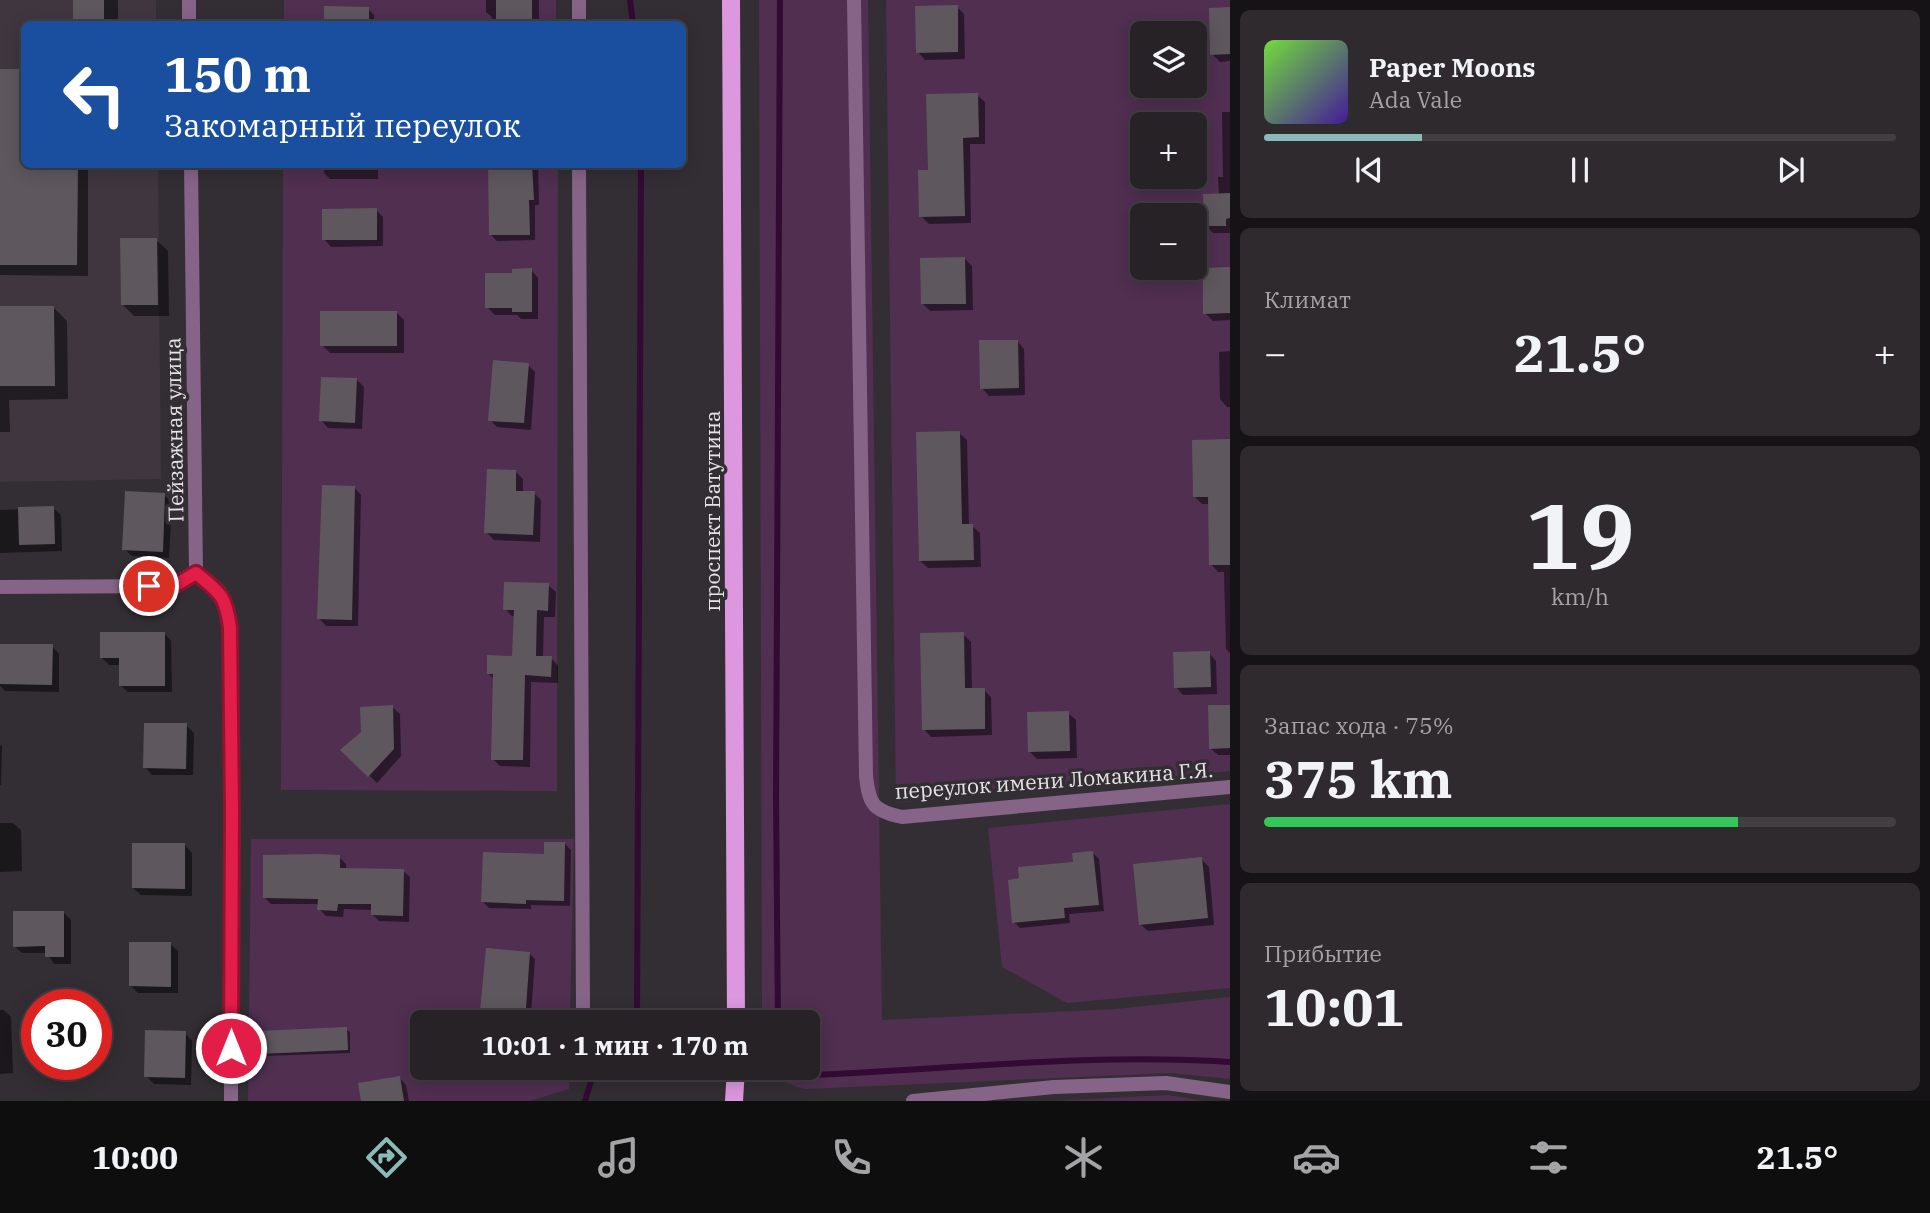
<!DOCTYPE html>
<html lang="ru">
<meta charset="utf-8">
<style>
body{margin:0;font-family:"IBM Plex Serif",serif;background:#2e2a2e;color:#f1f3f6;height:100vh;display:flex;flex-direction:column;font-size:26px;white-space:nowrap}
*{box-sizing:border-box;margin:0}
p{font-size:23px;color:#a4a4a7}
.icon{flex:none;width:38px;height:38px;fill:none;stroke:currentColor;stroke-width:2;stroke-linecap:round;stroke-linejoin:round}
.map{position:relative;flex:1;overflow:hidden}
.drawer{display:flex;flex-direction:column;gap:10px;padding:10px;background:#151315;width:700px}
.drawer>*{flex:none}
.hud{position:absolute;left:21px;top:21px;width:665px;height:147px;border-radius:10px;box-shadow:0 4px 18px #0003,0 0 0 2px #423f43;background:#1a4fa0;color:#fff;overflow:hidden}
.tools{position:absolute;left:1130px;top:21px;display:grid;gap:14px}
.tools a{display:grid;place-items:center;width:77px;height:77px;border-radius:10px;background:#262226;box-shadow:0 4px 18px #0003,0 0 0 2px #423f43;font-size:35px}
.speed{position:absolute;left:21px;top:989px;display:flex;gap:14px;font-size:35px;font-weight:700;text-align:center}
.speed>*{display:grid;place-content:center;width:91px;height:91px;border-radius:50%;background:#262226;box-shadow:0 4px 18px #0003,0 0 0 2px #423f43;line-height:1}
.speed .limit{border:10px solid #d22;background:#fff;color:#111}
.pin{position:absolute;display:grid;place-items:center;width:60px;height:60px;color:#fff;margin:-30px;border:4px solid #fff;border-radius:50%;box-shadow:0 2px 7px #0007}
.me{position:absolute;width:77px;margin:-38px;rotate:0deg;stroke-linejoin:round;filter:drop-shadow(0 0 5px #0008)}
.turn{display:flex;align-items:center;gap:24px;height:147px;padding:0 28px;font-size:32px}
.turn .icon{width:91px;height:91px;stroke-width:2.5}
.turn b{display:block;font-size:49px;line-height:60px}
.big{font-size:52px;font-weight:700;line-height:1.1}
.drawer .card{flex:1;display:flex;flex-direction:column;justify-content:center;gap:10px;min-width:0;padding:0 24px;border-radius:10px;background:#2e2a2e}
.drawer .dial{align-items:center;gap:0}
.dial b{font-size:91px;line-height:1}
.song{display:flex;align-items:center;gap:21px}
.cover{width:84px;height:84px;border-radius:10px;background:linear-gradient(135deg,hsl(100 70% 55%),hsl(260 70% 35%))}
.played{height:7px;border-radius:4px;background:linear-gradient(90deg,#8bbbb9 25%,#423f43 25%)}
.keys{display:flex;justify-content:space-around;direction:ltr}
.heat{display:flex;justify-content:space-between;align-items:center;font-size:38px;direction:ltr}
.charge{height:10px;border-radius:5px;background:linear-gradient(90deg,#34c759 75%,#423f43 0)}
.trip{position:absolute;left:410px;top:1010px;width:410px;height:70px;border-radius:10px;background:#262226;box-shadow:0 4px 18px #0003,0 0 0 2px #423f43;font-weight:700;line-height:70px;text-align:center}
.tabs{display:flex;height:112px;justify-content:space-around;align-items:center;background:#0f0e0f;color:#a4a4a7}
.tabs .icon{width:49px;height:49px}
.tabs .active{color:#8bbbb9}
.tabs b{font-size:32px;color:#f1f3f6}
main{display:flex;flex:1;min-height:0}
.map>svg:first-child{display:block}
.built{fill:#3f363f}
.green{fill:#502f51;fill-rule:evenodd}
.shadow{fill:#0007}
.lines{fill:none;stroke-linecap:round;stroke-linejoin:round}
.stream{stroke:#320a34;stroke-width:6}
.building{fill:#5e585e}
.minor{stroke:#866487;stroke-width:14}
.tertiary{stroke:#866487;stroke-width:14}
.primary{stroke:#dc97df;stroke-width:18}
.route-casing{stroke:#92132f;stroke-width:18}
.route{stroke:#e11d48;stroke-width:12}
.labels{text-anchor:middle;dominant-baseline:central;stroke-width:7;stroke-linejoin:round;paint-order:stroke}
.street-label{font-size:21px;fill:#e7e4e7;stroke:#332e33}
</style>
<main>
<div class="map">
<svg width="1230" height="1101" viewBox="0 0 1230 1101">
<rect width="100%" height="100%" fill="#332e33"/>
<!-- built -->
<path class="built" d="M0 0H156V24H24V164L158 165 161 479 0 482Z"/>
<!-- green -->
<g class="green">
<rect x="284" y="0" width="272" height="24"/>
<path d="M759 0H868L882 1020 1115 1009 1230 997V1079L1170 1073 806 1089C791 1086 778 1080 769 1068H807V1022H762Z"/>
<path d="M886 0H1230V771L896 803ZM1143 33H1195V86H1143ZM1143 124H1195V177H1143ZM1143 215H1195V268H1143Z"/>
<path d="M283 165H558L557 791 281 790Z"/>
<path d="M1230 804V988L1067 1003 1002 967 988 828Z"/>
<path d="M251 839H574L570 1022H422V1068H569V1089L530 1101H248Z"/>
<path d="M1168 1095 1204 1101H1053H1055Z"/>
</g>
<!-- shadow -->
<g class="shadow">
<rect x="75" y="0" width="43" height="24"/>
<path d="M486 0H539V24H492V17L486 12Z"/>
<path d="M957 7 964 14 965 59 925 60 918 52Z"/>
<path d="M326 8 368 9 374 15V24H326Z"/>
<path d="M1230 9V61L1220 62 1212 54Z"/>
<path d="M0 70 24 71V164H88V276L0 275Z"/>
<path d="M977 95 985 102V144H970L971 223 929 224 921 216 930 171Z"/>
<path d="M1222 112H1230V233H1213L1206 225 1219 195 1218 177H1223Z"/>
<path d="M325 164H378V179H330L324 173Z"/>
<path d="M489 164H538L539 205H535V240L497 241 490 234Z"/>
<path d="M376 210 383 217V246L331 247 324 239Z"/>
<path d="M156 240 168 251 169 316H134L122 304Z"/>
<path d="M965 259 972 266 973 310 930 311 923 304Z"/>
<path d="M1230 269V320L1213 321 1205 313Z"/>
<path d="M531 270 538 278V319H521L517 315H495L487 307 513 275Z"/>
<path d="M53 307 67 321 68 399 9 400 10 432H0V308Z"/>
<path d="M397 313 404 320V353H330L322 345Z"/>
<path d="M1017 341 1024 349 1025 395 989 396 982 388Z"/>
<path d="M1230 351V407H1227L1220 399 1219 352Z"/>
<path d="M528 365 535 372 531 430 497 427 490 420Z"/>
<path d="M357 380 364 387 362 429 328 428 321 420Z"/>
<path d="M959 433 967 440 969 526H972L980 533 981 567 928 568 920 561Z"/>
<path d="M1230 441V653L1226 649 1224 572H1218L1211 564 1209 504H1202L1195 497Z"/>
<path d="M516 472 523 479V493H534L541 500 540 542 494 540 486 532Z"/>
<path d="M354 487 361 495 358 626H326L319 618Z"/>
<path d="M164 495 172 502 169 558 132 556 124 549Z"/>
<path d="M53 508 61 515 62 551 0 553V510Z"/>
<path d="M548 585 556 592 555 617H544L543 658H551L558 666V683L531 682 530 767 500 766 493 759 495 680 488 673 514 657 516 616H512L505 609Z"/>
<path d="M164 633 171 641 172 692H128L120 685V665H109L102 658Z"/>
<path d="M963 634 971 642 972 690H984L991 697 992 735 931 737 924 729Z"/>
<path d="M0 646H52L59 654V692L5 691 0 686Z"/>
<path d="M1209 653 1216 661 1217 694 1183 695 1176 687Z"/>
<path d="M392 707 400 714 401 756 377 783 343 750Z"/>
<path d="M1230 707V755H1218L1210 748Z"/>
<path d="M1068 713 1076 720 1077 758 1037 759 1029 751Z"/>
<path d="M186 725 194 733 193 775H152L145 767Z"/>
<path d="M0 745 2 746 1 785H0Z"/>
<path d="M0 823H13L21 830 22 871 0 872Z"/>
<path d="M565 844 571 850 570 906 531 905V909L489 908 483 902Z"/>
<path d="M185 845 192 853V896L141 895 133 888Z"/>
<path d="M1093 853 1099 859 1104 911 1069 914 1070 923 1020 928 1014 922 1074 864Z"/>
<path d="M339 857 346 864V869L403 871 410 877 409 922 379 921 373 915V910L344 909 343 917 326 916 319 909V904H271L265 898Z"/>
<path d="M1201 859 1209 867 1214 925 1148 931 1140 924Z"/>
<path d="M64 913 71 920V964H54L47 953H22L14 946Z"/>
<path d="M170 944 178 951V993H138L131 986Z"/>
<path d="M529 953 535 959 531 1015H541L547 1022H473V1015H482Z"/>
<path d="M0 1010H4L11 1017 13 1073 0 1074Z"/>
<path d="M346 1029 350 1032V1053L264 1056 261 1053Z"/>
<path d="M185 1033 192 1041 191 1085 154 1084 146 1076Z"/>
<path d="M399 1077 406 1085 409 1101H363Z"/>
</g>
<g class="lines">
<!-- stream -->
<g class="stream">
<path d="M630 0 633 24"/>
<path d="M616 1022 637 1012 641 164"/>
<path d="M778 1022 776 798 780 0"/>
<path d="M785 1068 786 1071"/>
<path d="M805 1078 814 1075C952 1069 1092 1053 1230 1062"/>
<path d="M585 1101 595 1068"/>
</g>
</g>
<!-- building -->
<g class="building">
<rect x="73" y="0" width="31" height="24"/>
<rect x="496" y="0" width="36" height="24"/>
<path d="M958 5V52L916 53 915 6Z"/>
<path d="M324 6 369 7V24H324Z"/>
<path d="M1230 7V54L1210 55 1209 8Z"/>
<path d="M0 69H24V164H78L77 265H0Z"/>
<path d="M978 93 979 137 963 138 965 216 919 217 918 170H928L926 94Z"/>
<path d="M488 164H532L534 200H529L530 235H489Z"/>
<path d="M1230 193V218L1226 219V226H1204L1203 194Z"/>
<path d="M377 208V240H322V209Z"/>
<path d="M120 238H157L158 305H121Z"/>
<path d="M965 257 966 304H921L920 258Z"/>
<path d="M1230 267V313L1203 314V268Z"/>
<path d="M532 268V312H512V308H485V273H512V269Z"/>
<path d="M0 306H54L55 386H0Z"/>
<rect x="320" y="311" width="77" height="35"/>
<path d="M979 340H1018L1019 388 980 389Z"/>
<path d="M493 360 529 363 524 423 488 421Z"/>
<path d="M321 377 357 378 355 423 319 421Z"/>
<path d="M960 431 962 524H973L974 560 919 561 916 432Z"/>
<path d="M1230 439V565H1209L1208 497H1193L1192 440Z"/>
<path d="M487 469 516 470V491H535L533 535 484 533Z"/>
<path d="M322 485 355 486 352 620 317 619Z"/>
<path d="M125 491 165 493 163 552 122 550Z"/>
<path d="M54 506 55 544 19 545 18 507Z"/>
<path d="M504 582 549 583 548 611 537 610 536 656H552L551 677 525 675 523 760H491L493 674H487V655L512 656 514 610H503Z"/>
<path d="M100 632H165V686H119V658H100Z"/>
<path d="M964 632 965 688H985V729L922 730 920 633Z"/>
<path d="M0 644H53L52 685 0 684Z"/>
<path d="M1210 651 1211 687 1174 688 1173 652Z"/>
<path d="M393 705 394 749 368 777 340 750 361 732 360 707Z"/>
<path d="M1208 705H1230V748L1209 749Z"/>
<path d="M1069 711 1070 751 1028 752 1027 712Z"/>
<path d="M144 723H187L186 769 143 768Z"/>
<path d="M544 842H565L564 901 526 900V904L481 902 483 852 544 854Z"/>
<path d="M132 843H185V889L132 888Z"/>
<path d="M1093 851 1099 905 1064 908 1065 918 1012 923 1008 880 1019 878 1018 867 1073 862 1072 853Z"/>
<path d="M320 854 340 855V868L404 869 403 916 371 915V904H338L337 911 317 910 318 899 263 898V855Z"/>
<path d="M1202 857 1208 918 1139 925 1133 864Z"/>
<path d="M13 911H64V957H45V946L13 947Z"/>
<path d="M129 942H171V987L129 986Z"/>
<path d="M486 948 530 952 525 1022H479Z"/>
<path d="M347 1027 348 1050 259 1054 258 1031Z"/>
<path d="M145 1030 186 1031 185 1078 144 1077Z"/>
<path d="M400 1076 404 1101H361L358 1083Z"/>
</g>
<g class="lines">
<!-- minor -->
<g class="minor">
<path d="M189 0V24"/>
<path d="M579 0V24"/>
<path d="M854 0 866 776C869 804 873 811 902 817L1230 787"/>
<path d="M191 164 196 573C220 593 225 594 230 627L232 810 231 1101"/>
<path d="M579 164 583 1011"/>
<path d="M0 587 174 586 196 573"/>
</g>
<!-- tertiary -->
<path class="tertiary" d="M913 1101 1054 1087 1166 1083 1230 1092"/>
<!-- primary -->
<g class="primary">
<path d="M731 0 736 1022"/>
<path d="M734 1101 736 1068"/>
</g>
</g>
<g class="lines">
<defs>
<path id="route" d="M149 586H174L196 573C220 593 225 594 230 627L232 810 231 1048"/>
</defs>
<!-- route casing -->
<use href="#route" class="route-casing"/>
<!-- route -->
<use href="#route" class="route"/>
</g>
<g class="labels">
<!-- street labels -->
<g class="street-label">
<text transform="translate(174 430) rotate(-91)">Пейзажная улица</text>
<text transform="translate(712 511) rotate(-90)">проспект Ватутина</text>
<text transform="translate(1054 780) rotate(-4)">переулок имени Ломакина Г.Я.</text>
</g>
</g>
</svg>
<div class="tools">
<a><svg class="icon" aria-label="layers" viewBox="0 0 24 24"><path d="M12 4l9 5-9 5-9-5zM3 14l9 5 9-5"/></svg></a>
<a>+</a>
<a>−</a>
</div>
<div class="speed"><div class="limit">30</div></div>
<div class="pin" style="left:149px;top:586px;background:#d93025"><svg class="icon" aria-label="arrive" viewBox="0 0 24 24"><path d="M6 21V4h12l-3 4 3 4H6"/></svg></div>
<svg class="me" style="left:231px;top:1048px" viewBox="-20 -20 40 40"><circle r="17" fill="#e11d48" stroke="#fff" stroke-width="3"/><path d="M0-11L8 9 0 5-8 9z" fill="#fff"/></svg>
<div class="trip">10:01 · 1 мин · 170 m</div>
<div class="hud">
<div class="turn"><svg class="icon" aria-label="left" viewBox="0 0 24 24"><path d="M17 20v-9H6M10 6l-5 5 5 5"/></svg><div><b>150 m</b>Закомарный переулок</div></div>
</div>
</div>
<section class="drawer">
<div class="card">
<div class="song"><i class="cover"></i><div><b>Paper Moons</b><p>Ada Vale</p></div></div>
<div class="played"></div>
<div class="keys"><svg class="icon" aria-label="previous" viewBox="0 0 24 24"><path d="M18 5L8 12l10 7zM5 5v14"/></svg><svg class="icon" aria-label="pause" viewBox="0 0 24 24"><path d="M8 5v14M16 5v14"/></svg><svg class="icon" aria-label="next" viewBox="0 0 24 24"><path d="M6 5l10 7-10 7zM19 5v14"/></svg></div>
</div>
<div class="card"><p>Климат</p>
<div class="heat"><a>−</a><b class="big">21.5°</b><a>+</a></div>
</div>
<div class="card dial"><b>19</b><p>km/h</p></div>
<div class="card"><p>Запас хода · 75%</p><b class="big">375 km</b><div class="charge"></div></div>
<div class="card"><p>Прибытие</p><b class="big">10:01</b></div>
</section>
</main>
<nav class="tabs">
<b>10:00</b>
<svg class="icon active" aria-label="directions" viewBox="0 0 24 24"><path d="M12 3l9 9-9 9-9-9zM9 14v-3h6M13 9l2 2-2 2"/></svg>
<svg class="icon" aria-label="music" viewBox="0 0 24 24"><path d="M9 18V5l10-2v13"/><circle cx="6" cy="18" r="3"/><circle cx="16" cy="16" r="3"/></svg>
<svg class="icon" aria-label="phone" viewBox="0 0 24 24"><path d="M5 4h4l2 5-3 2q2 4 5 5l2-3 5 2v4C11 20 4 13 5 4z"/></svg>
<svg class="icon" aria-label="climate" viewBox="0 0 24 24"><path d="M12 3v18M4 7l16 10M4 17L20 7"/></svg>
<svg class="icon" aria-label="car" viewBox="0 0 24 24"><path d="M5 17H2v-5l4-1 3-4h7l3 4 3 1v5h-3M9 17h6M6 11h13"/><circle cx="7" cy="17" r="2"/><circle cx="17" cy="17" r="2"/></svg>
<svg class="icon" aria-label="filters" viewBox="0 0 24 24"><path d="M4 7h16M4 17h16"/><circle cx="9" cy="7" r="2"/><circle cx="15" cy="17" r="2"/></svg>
<b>21.5°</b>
</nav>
